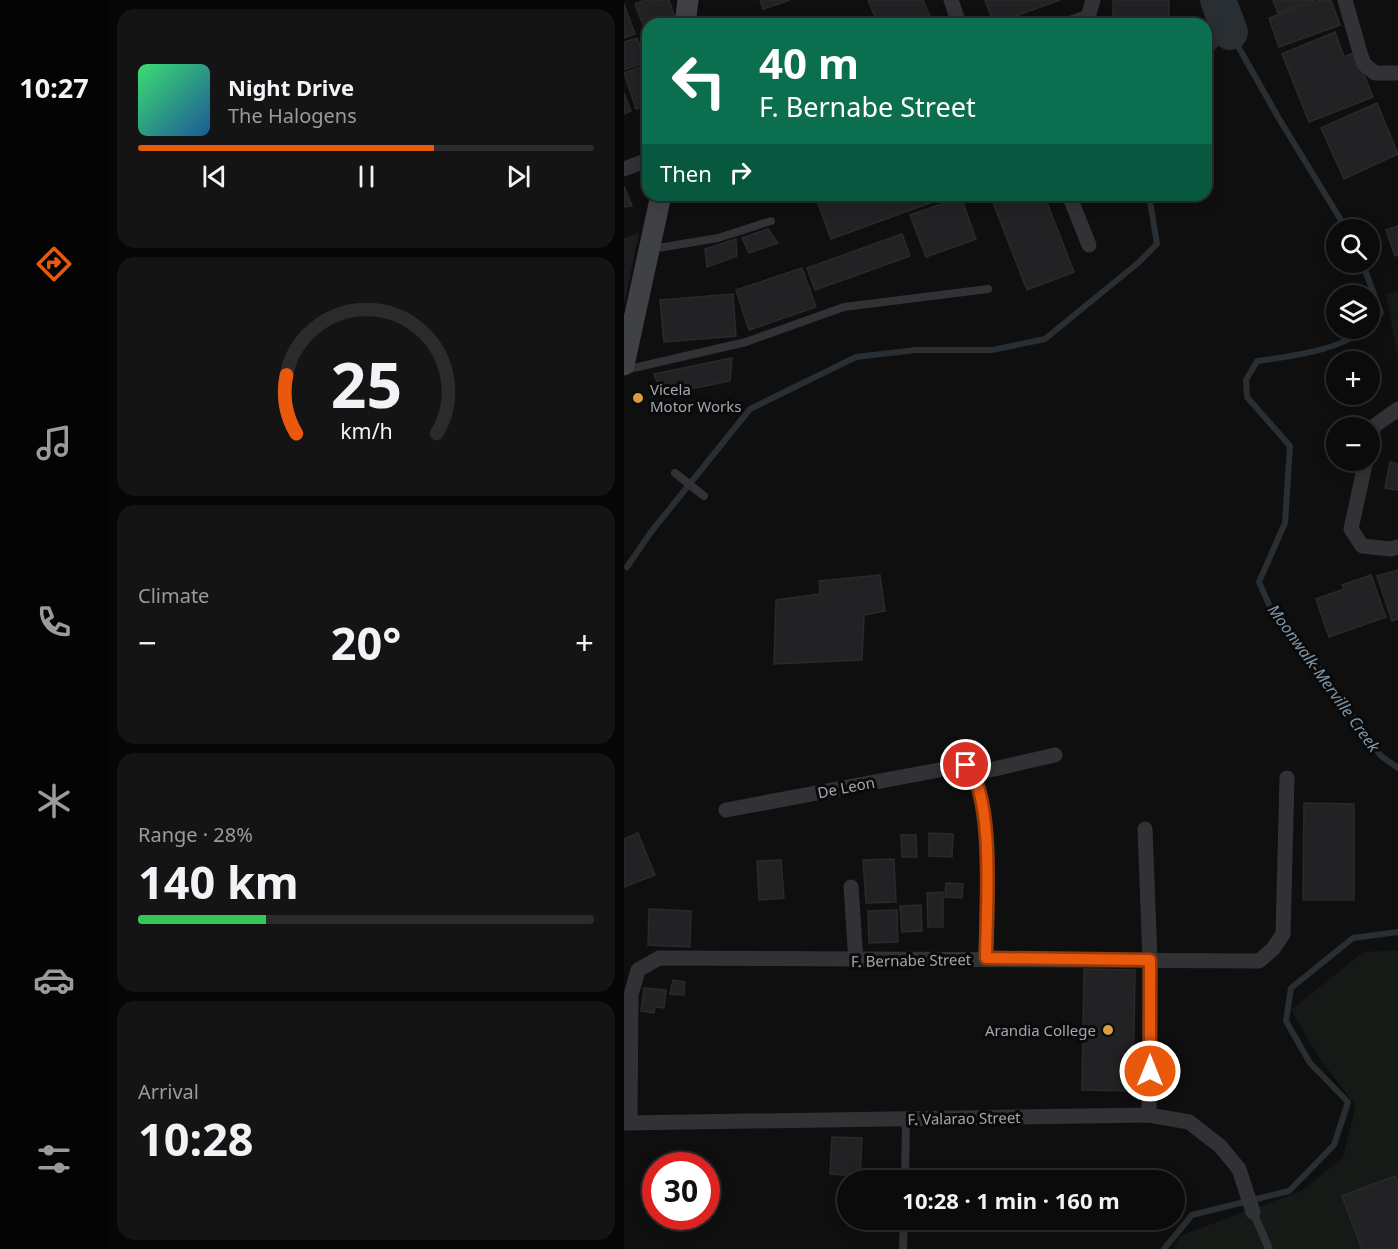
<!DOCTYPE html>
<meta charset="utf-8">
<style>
body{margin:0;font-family:"Noto Sans",sans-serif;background:#141415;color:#f1f3f6;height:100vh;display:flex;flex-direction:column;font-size:22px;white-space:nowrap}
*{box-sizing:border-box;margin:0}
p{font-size:20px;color:#9a9b9d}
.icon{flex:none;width:33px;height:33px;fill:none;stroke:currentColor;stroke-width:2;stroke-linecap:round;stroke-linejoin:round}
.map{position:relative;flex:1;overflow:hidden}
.panel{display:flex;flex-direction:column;gap:9px;padding:9px;background:#060607;width:516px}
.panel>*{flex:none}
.hud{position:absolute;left:18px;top:18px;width:570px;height:183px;border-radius:18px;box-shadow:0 3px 15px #0003,0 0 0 2px #2b2b2d;background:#0b6e4f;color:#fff;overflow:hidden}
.controls{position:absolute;left:702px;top:219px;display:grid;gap:12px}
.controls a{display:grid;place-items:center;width:54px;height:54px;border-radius:50%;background:#0b0b0c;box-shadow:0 3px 15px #0003,0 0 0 2px #2b2b2d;font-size:30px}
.speed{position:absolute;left:18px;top:1152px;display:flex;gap:12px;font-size:30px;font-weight:700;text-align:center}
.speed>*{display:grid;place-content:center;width:78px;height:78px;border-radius:50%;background:#0b0b0c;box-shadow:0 3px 15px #0003,0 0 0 2px #2b2b2d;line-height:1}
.speed .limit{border:9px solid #d22;background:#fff;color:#111}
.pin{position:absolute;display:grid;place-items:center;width:51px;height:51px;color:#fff;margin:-26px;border:3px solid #fff;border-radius:50%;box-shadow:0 2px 6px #0007}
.me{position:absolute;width:66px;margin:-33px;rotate:0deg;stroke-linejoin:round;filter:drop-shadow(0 0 4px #0008)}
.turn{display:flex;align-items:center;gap:21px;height:126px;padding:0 18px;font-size:27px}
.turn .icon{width:78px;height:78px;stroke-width:2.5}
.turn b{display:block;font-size:42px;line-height:51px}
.then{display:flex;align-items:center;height:57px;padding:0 18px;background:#0003;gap:12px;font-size:22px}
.big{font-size:45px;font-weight:700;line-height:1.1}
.panel .card{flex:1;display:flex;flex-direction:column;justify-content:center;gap:9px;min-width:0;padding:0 21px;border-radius:18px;background:#141415}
.panel .dial{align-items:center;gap:0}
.dial svg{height:156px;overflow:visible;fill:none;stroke:#2b2b2d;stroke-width:7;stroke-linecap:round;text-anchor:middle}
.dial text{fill:#f1f3f6;stroke:none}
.song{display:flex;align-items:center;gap:18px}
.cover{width:72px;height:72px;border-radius:9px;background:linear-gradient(135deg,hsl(140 70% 55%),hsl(210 70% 35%))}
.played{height:6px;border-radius:3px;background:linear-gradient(90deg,#ea580c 65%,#2b2b2d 65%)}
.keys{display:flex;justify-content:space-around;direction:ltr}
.heat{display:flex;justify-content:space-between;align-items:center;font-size:33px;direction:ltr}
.charge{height:9px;border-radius:4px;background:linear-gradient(90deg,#34c759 28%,#2b2b2d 0)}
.trip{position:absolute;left:213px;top:1170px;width:348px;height:60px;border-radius:30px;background:#0b0b0c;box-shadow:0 3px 15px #0003,0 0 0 2px #2b2b2d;font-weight:700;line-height:60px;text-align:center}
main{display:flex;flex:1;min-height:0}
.menu{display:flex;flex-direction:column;width:108px;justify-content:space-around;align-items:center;background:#040405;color:#9a9b9d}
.menu .icon{width:42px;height:42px}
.menu .current{color:#ea580c}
.menu b{font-size:27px;color:#f1f3f6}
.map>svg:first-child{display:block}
.built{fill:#1b1c1d}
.green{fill:#161a17}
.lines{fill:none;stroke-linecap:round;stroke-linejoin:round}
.stream{stroke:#282e32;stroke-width:6}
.river{stroke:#282e32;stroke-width:36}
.building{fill:#222224;stroke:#2a2a2c;stroke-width:1.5}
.service{stroke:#313235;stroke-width:8}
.minor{stroke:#313235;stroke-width:15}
.secondary{stroke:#3f4145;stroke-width:21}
.route-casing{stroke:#983908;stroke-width:15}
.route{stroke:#ea580c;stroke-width:10}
.poi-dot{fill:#d99e3f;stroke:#0a0a0b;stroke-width:2}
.labels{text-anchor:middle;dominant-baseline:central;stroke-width:6;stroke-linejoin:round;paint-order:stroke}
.poi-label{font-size:15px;fill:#a2a7af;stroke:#0a0a0b;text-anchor:start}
.street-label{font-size:15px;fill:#a2a7af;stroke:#0a0a0b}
.water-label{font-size:16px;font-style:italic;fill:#7d95a7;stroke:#0a0a0b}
</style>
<main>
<nav class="menu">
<b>10:27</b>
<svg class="icon current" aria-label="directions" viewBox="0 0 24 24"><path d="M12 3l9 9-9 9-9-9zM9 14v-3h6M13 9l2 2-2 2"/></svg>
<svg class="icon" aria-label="music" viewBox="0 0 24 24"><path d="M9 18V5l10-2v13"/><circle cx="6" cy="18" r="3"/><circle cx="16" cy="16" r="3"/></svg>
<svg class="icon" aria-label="phone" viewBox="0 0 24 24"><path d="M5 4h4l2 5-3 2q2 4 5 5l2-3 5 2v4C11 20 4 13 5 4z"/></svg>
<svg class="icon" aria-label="climate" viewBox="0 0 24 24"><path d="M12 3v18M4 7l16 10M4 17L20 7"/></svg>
<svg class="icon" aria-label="car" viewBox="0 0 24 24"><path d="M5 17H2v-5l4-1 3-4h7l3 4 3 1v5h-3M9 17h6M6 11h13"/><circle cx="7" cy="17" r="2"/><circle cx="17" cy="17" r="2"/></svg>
<svg class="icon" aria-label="filters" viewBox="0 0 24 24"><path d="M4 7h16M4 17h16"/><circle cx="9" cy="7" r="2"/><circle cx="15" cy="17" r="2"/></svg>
</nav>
<section class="panel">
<div class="card">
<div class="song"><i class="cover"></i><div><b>Night Drive</b><p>The Halogens</p></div></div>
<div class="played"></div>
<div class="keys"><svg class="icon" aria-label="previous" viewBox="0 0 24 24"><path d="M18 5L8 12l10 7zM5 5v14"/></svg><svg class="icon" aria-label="pause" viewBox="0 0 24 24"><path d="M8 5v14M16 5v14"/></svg><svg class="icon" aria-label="next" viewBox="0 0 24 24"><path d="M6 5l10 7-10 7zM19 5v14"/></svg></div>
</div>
<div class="card dial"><svg viewBox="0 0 100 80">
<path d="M14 69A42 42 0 1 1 86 69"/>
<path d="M14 69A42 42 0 0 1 9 39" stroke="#ea580c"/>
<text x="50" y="56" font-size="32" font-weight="700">25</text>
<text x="50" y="72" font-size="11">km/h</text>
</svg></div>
<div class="card"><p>Climate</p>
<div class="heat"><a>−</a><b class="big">20°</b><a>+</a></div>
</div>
<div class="card"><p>Range · 28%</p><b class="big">140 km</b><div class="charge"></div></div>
<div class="card"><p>Arrival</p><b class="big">10:28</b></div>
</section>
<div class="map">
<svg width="774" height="1249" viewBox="0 0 774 1249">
<rect width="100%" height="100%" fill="#0f0f10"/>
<!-- built -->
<path class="built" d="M15 233 0 306V238Z"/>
<!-- green -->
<g class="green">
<path d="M774 292V360L762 294Z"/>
<path d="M774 950V1249H550L555 1236 677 1191 719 1158 732 1106 693 1055 667 1010 739 952Z"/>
</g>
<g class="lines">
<!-- stream -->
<g class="stream">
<path d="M582 53 606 32 654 117 723 230"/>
<path d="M738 262 757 313 746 324"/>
<path d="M741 328C719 350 664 357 633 361L622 380 623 397 666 446 661 523 635 582 650 616 684 653 757 756 774 768"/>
<path d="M3 567 27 532 126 409 232 357 292 350H368L421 339 514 263 533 244 525 195"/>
<path d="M540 1249 568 1215 665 1191 710 1145 724 1102 686 1063 662 1021 667 988 729 938 774 932"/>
</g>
<!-- river -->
<path class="river" d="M594 0 606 32"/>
</g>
<!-- building -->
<g class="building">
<path d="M21 0H45L53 24H24L23 35 11 4Z"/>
<path d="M136 0H166L139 9Z"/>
<path d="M244 0H299L309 24H254Z"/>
<path d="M361 0H436L370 24Z"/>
<rect x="489" y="0" width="56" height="24"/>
<path d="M649 0H691L654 13Z"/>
<path d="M697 0H707L716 25 655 47 645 18Z"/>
<path d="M0 4 11 34 0 38Z"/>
<path d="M711 32 720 57 731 52 749 97 685 122 658 54Z"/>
<path d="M13 38 22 62 0 70V42Z"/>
<path d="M24 64V105L12 109 0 73Z"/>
<path d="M0 93 7 111 0 114Z"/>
<path d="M753 103 774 154 720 179 697 128Z"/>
<path d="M0 186 8 206 0 207Z"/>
<path d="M191 195H328L207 239Z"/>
<path d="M366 195H420L450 272 403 290Z"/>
<path d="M337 197 352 239 302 257 286 215Z"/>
<path d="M774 226V255L771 256 762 230Z"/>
<path d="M144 229 154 243 125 253 118 238Z"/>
<path d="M278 234 286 256 191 290 183 268Z"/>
<path d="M112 239 113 256 83 267 81 249Z"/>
<path d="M178 268 192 307 125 330 112 290Z"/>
<path d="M109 294 112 336 40 342 36 300Z"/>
<path d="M108 358 106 381 38 395 30 374Z"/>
<path d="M766 462 774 464V490L761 488Z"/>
<path d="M774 570V619L768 621 753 576Z"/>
<path d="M256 575 261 611 240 615 238 660 150 664 152 600 196 594 195 581Z"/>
<path d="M747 575 762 617 705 637 692 599 720 589 718 585Z"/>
<path d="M680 803 730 804V900H679Z"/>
<path d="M14 833 31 875 0 887V839Z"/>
<path d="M305 833 329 834 328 857 305 856Z"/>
<path d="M277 835H292L293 857H278Z"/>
<path d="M270 859 272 902 242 903 239 860Z"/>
<path d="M157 860 160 898 135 900 133 861Z"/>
<path d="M322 883 339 884 338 898 321 897Z"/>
<path d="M319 892V927H304L303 893Z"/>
<path d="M297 905 298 931 278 932 276 906Z"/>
<path d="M25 909 67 911 66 947 24 945Z"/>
<path d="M273 910 274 942 245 943 244 911Z"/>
<path d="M460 969 511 970 509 1091 458 1090Z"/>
<path d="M49 980 61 982 60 995 46 994Z"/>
<path d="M20 988 42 990 40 1008 31 1007 30 1013 17 1011Z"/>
<path d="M208 1137 238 1138 236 1176 206 1174Z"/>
<path d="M771 1176 774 1183V1249H738L718 1196Z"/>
</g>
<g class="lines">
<!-- service -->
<g class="service">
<path d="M28 249 94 238 147 221"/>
<path d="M1 370 122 342 220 307 364 289"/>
<path d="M51 473 80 496"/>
<path d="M281 1180 282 1119"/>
<path d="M629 1212 645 1249"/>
<path d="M279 1249 280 1220"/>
</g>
<!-- minor -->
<g class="minor">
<path d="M327 0 335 24"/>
<path d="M721 0 737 56 740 64 751 73H774"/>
<path d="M445 24 464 17 469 0"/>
<path d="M0 169 24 160"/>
<path d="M445 195 465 245"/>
<path d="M746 444 750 426 774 409"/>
<path d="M742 460 727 529 738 546 767 549 774 547"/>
<path d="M348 774 431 755"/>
<path d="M102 810 342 765C371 793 362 916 362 958"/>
<path d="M521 829 526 960 525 1115"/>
<path d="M227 887 232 961"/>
<path d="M0 1123 525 1115 565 1122 596 1146 615 1169 629 1212"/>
<path d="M6 1123 7 995 14 970 35 958 635 961 649 949 659 934 663 778"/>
</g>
<!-- secondary -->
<g class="secondary">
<path d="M61 24 64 0"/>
<path d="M0 365 37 195"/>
</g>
</g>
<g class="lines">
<defs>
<path id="route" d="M342 765C372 795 362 914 362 958L526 960V1071"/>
</defs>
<!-- route casing -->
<use href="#route" class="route-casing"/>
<!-- route -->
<use href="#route" class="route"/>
</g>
<!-- markers -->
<g class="poi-dot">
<circle cx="14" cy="398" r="6"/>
<circle cx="484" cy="1030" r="6"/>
</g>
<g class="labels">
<!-- poi labels -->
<g class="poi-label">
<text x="26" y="389">Vicela<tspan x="26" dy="17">Motor Works</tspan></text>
<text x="472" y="1030" text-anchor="end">Arandia College</text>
</g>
<!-- street labels -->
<g class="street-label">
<text transform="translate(222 787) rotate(-11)">De Leon</text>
<text transform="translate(287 960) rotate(-1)">F. Bernabe Street</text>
<text transform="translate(340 1118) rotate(-1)">F. Valarao Street</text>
</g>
<!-- water labels -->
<g class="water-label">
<text transform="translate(700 678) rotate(54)">Moonwalk-Merville Creek</text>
</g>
</g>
</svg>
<div class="controls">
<a><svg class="icon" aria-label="search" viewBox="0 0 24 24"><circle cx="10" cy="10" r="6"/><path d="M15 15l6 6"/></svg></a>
<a><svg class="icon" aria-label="layers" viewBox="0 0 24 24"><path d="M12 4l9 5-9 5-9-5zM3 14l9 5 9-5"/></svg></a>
<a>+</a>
<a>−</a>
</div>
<div class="speed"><div class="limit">30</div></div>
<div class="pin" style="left:342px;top:765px;background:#d93025"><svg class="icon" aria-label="arrive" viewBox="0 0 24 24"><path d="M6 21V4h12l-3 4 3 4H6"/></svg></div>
<svg class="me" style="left:526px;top:1071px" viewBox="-20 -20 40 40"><circle r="17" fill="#ea580c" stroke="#fff" stroke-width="3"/><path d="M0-11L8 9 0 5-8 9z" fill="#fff"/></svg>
<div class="trip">10:28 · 1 min · 160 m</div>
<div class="hud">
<div class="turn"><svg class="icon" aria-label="left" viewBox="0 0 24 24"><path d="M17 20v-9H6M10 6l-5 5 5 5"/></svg><div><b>40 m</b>F. Bernabe Street</div></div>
<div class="then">Then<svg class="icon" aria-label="right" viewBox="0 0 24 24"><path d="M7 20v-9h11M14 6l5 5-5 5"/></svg></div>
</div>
</div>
</main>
